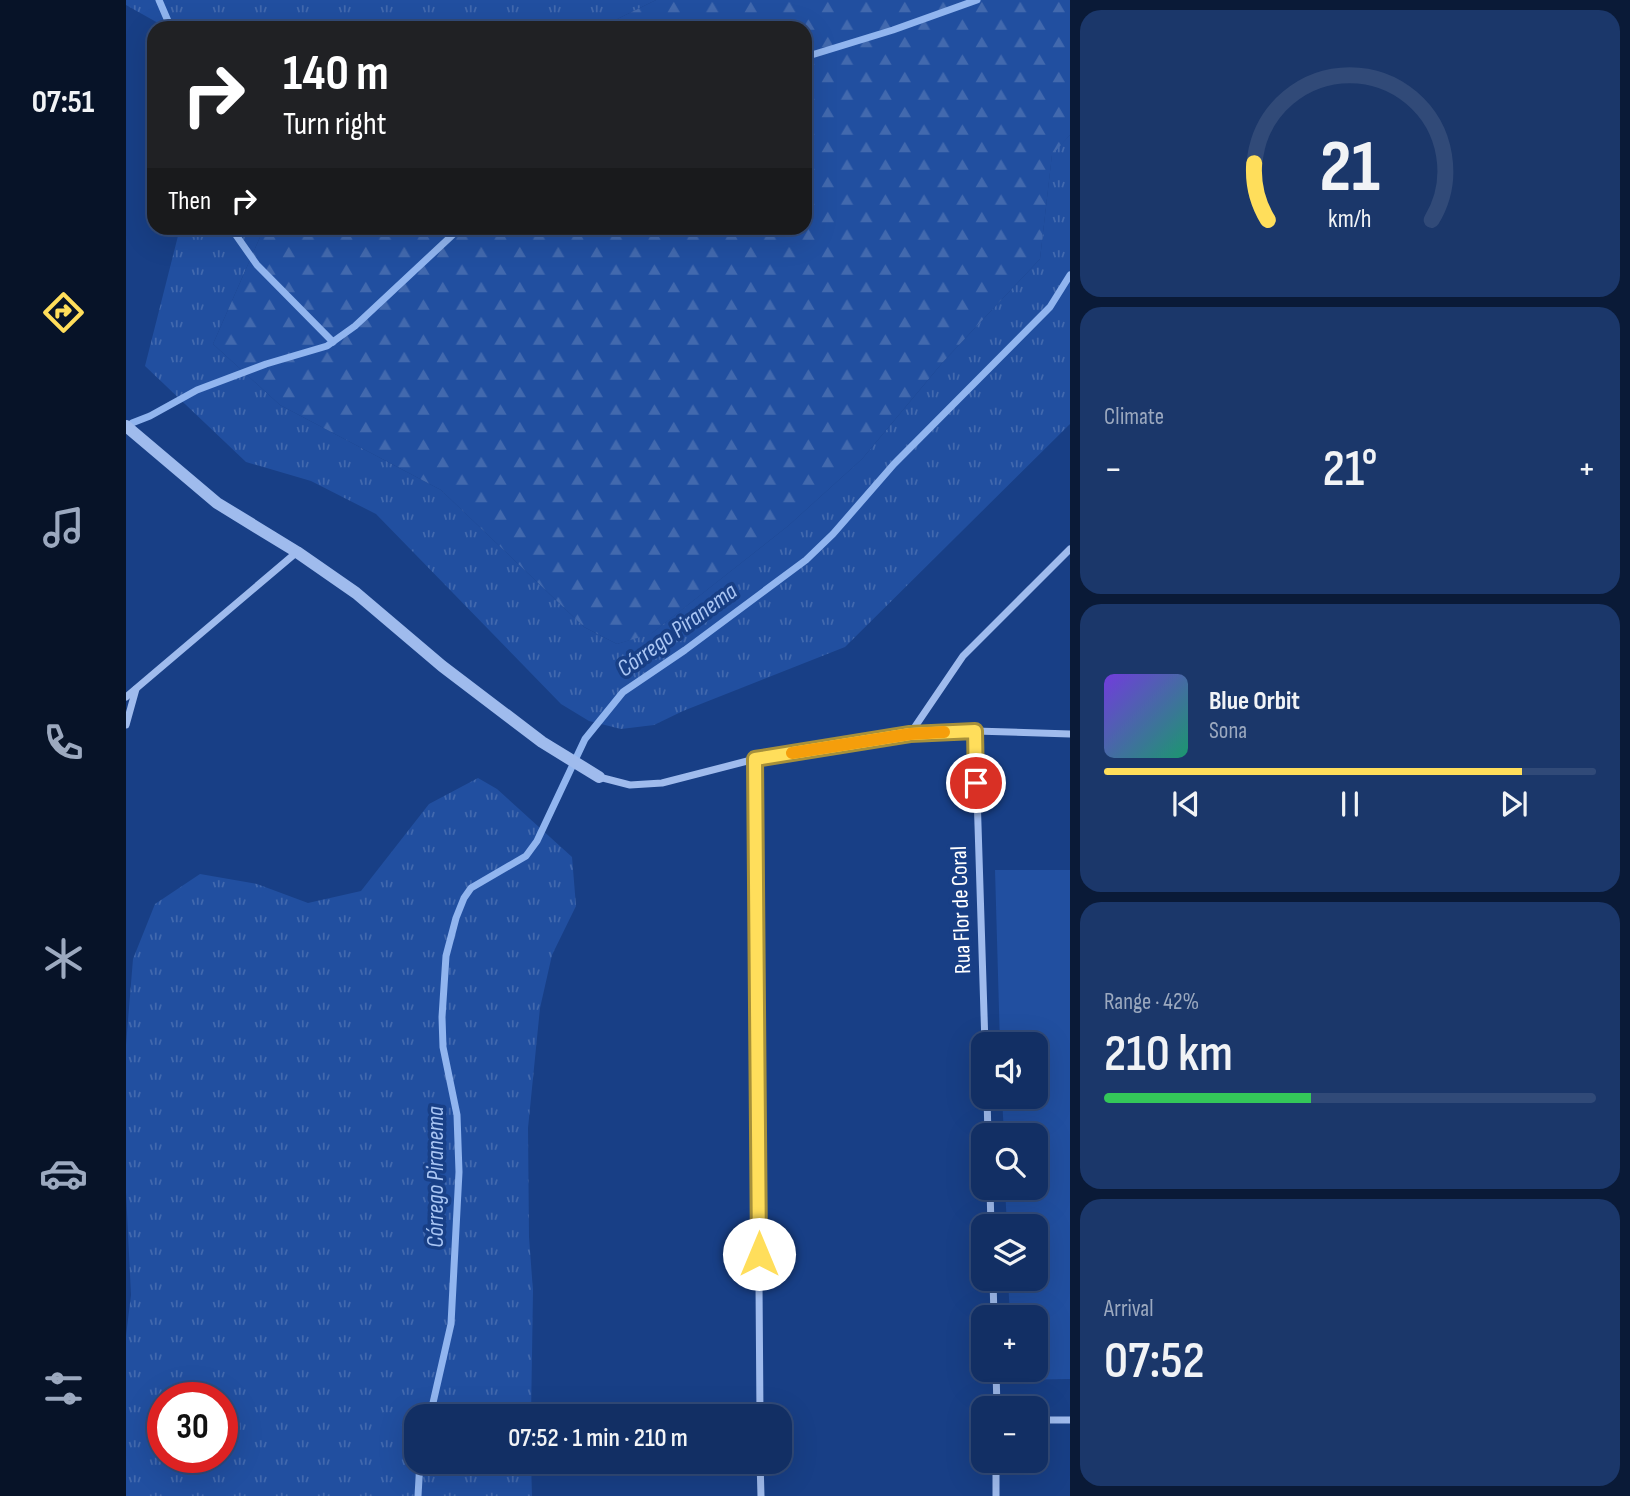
<!DOCTYPE html>
<meta charset="utf-8">
<style>
body{margin:0;font-family:"Sofia Sans Condensed",sans-serif;background:#1b376a;color:#f1f3f6;height:100vh;display:flex;flex-direction:column;font-size:26px;white-space:nowrap}
*{box-sizing:border-box;margin:0}
p{font-size:23px;color:#9ca9bf}
.icon{flex:none;width:38px;height:38px;fill:none;stroke:currentColor;stroke-width:2;stroke-linecap:round;stroke-linejoin:round}
.map{position:relative;flex:1;overflow:hidden}
.panel{display:flex;flex-direction:column;gap:10px;padding:10px;background:#0a1a37;width:560px}
.panel>*{flex:none}
.guide{position:absolute;left:21px;top:21px;width:665px;height:214px;border-radius:21px;box-shadow:0 7px 28px #0002,0 0 0 2px #314a78;background:#202124;color:#fff;overflow:hidden}
.tools{position:absolute;left:845px;top:1032px;display:grid;gap:14px}
.tools a{display:grid;place-items:center;width:77px;height:77px;border-radius:14px;background:#122f64;box-shadow:0 7px 28px #0002,0 0 0 2px #314a78;font-size:35px}
.speed{position:absolute;left:21px;top:1382px;display:flex;gap:14px;font-size:35px;font-weight:700;text-align:center}
.speed>*{display:grid;place-content:center;width:91px;height:91px;border-radius:50%;background:#122f64;box-shadow:0 7px 28px #0002,0 0 0 2px #314a78;line-height:1}
.speed .limit{border:10px solid #d22;background:#fff;color:#111}
.pin{position:absolute;display:grid;place-items:center;width:60px;height:60px;color:#fff;margin:-30px;border:4px solid #fff;border-radius:50%;box-shadow:0 2px 7px #0007}
.me{position:absolute;width:77px;margin:-38px;rotate:0deg;stroke-linejoin:round;filter:drop-shadow(0 0 5px #0008)}
.turn{display:flex;align-items:center;gap:24px;height:147px;padding:0 21px;font-size:32px}
.turn .icon{width:91px;height:91px;stroke-width:2.5}
.turn b{display:block;font-size:49px;line-height:60px}
.then{display:flex;align-items:center;height:66px;padding:0 21px;background:#0003;gap:14px;font-size:26px}
.big{font-size:52px;font-weight:600;line-height:1.1}
.panel .card{flex:1;display:flex;flex-direction:column;justify-content:center;gap:10px;min-width:0;padding:0 24px;border-radius:21px;background:#1b376a}
.panel .dial{align-items:center;gap:0}
.dial svg{height:182px;overflow:visible;fill:none;stroke:#314a78;stroke-width:7;stroke-linecap:round;text-anchor:middle}
.dial text{fill:#f1f3f6;stroke:none}
.song{display:flex;align-items:center;gap:21px}
.cover{width:84px;height:84px;border-radius:10px;background:linear-gradient(135deg,hsl(260 70% 55%),hsl(160 70% 35%))}
.played{height:7px;border-radius:4px;background:linear-gradient(90deg,#ffde5b 85%,#314a78 85%)}
.keys{display:flex;justify-content:space-around;direction:ltr}
.heat{display:flex;justify-content:space-between;align-items:center;font-size:38px;direction:ltr}
.charge{height:10px;border-radius:5px;background:linear-gradient(90deg,#34c759 42%,#314a78 0)}
.trip{position:absolute;left:278px;top:1404px;width:388px;height:70px;border-radius:21px;background:#122f64;box-shadow:0 7px 28px #0002,0 0 0 2px #314a78;font-weight:600;line-height:70px;text-align:center}
main{display:flex;flex:1;min-height:0}
.dock{display:flex;flex-direction:column;width:126px;justify-content:space-around;align-items:center;background:#071328;color:#9ca9bf}
.dock .icon{width:49px;height:49px}
.dock .current{color:#ffde5b}
.dock b{font-size:32px;color:#f1f3f6}
.map>svg:first-child{display:block}
.grass{fill:url(#grass-tufts);fill-rule:evenodd}
.forest{fill:url(#forest-firs)}
.pitch{fill:#214fa0}
.lines{fill:none;stroke-linecap:round;stroke-linejoin:round}
.stream{stroke:#91b5ef;stroke-width:7}
.minor{stroke:#9fbbed;stroke-width:7}
.tertiary{stroke:#9fbbed;stroke-width:12}
.route-casing{stroke:#a6903b;stroke-width:18}
.route{stroke:#ffde5b;stroke-width:12}
.slow{stroke:#f59e0b;stroke-width:12}
.labels{text-anchor:middle;dominant-baseline:central;stroke-width:7;stroke-linejoin:round;paint-order:stroke}
.street-label{font-size:23px;fill:#fff;stroke:#183f86}
.water-label{font-size:24px;font-style:italic;fill:#aac6f4;stroke:#183f86}
</style>
<main>
<nav class="dock">
<b>07:51</b>
<svg class="icon current" aria-label="directions" viewBox="0 0 24 24"><path d="M12 3l9 9-9 9-9-9zM9 14v-3h6M13 9l2 2-2 2"/></svg>
<svg class="icon" aria-label="music" viewBox="0 0 24 24"><path d="M9 18V5l10-2v13"/><circle cx="6" cy="18" r="3"/><circle cx="16" cy="16" r="3"/></svg>
<svg class="icon" aria-label="phone" viewBox="0 0 24 24"><path d="M5 4h4l2 5-3 2q2 4 5 5l2-3 5 2v4C11 20 4 13 5 4z"/></svg>
<svg class="icon" aria-label="climate" viewBox="0 0 24 24"><path d="M12 3v18M4 7l16 10M4 17L20 7"/></svg>
<svg class="icon" aria-label="car" viewBox="0 0 24 24"><path d="M5 17H2v-5l4-1 3-4h7l3 4 3 1v5h-3M9 17h6M6 11h13"/><circle cx="7" cy="17" r="2"/><circle cx="17" cy="17" r="2"/></svg>
<svg class="icon" aria-label="filters" viewBox="0 0 24 24"><path d="M4 7h16M4 17h16"/><circle cx="9" cy="7" r="2"/><circle cx="15" cy="17" r="2"/></svg>
</nav>
<div class="map">
<svg width="944" height="1496" viewBox="0 0 944 1496">
<defs>
<pattern id="grass-tufts" width="24" height="20" patternUnits="userSpaceOnUse" patternTransform="scale(1.75)"><rect width="24" height="20" fill="#214fa0"/><path d="M3 7l-1-3M5 7V3M7 7l1-3M15 17l-1-3M17 17v-4M19 17l1-3" fill="none" stroke="#4269ae"/></pattern>
<pattern id="forest-firs" width="22" height="20" patternUnits="userSpaceOnUse" patternTransform="scale(1.75)"><rect width="22" height="20" fill="#214fa0"/><path d="M5 1l3.5 6h-7zM16 11l3.5 6h-7z" fill="#4269ae"/></pattern>
</defs>
<rect width="100%" height="100%" fill="#183f86"/>
<!-- grass -->
<g class="grass">
<path d="M0 0H530L473 28H41L0 5Z"/>
<path d="M944 135V424L719 647 557 711 528 725 495 729 463 721 435 704 250 514 185 481 120 462 19 366 54 228H138L87 344 154 405 315 490 458 627 491 644 526 633 662 526 736 459 817 362 914 259 926 154Z"/>
<path d="M352 778 371 789 446 857 450 906 426 955 414 1008 402 1128 403 1237 407 1291 405 1416H290V1461H405L406 1496H0V1336L5 1295 0 1192V1045L7 959 29 904 74 874 131 884 182 903 235 891 303 804ZM37 1398H96V1458H37Z"/>
</g>
<!-- forest -->
<path class="forest" d="M530 0H944V135L926 155 914 259 817 362 736 459 662 526 525 634 491 644 458 627 315 490 154 405 87 344 138 228H679V28H473Z"/>
<!-- pitch -->
<path class="pitch" d="M869 870H944V1379L886 1380 885 1370H910V1318H884L882 1279H910V1227H881L879 1188H910V1136H878L876 1097H910V1045H874Z"/>
<g class="lines">
<!-- stream -->
<g class="stream">
<path d="M33 0 45 28"/>
<path d="M679 57 767 30 851 0"/>
<path d="M105 228 131 265 207 342"/>
<path d="M6 423 24 416 71 390 140 364 201 346 229 326 334 228"/>
<path d="M304 1416 325 1324 333 1172 331 1115 317 1047 316 1017 320 956 330 918 338 898 345 888 400 856 411 841 459 739 497 692 559 650 680 560 707 534 768 464 924 307 944 275"/>
<path d="M292 1496 294 1461"/>
</g>
<!-- minor -->
<g class="minor">
<path d="M0 697 171 552"/>
<path d="M0 725 10 689"/>
<path d="M849 731 859 1045"/>
<path d="M784 734 837 656 944 549"/>
<path d="M629 759 634 1416"/>
<path d="M473 777 504 785 536 783 629 759 784 734 849 731 944 734"/>
<path d="M861 1097 862 1136"/>
<path d="M864 1188 865 1227"/>
<path d="M867 1279 868 1318"/>
<path d="M870 1370 871 1409"/>
<path d="M910 1420H944"/>
<path d="M634 1461 635 1496"/>
<path d="M870 1496V1461"/>
</g>
<!-- tertiary -->
<path class="tertiary" d="M0 426 91 503 171 552 230 593 316 666 416 742 473 777"/>
</g>
<g class="lines">
<defs>
<path id="route" d="M633 1254 629 759 784 734 849 731 850 783"/>
</defs>
<!-- route casing -->
<use href="#route" class="route-casing"/>
<!-- route -->
<use href="#route" class="route"/>
<!-- slow -->
<path class="slow" d="M666 753 784 734 818 732"/>
</g>
<g class="labels">
<!-- street labels -->
<g class="street-label">
<text transform="translate(835 910) rotate(-92)">Rua Flor de Coral</text>
</g>
<!-- water labels -->
<g class="water-label">
<text transform="translate(551 630) rotate(-36)">Córrego Piranema</text>
<text transform="translate(309 1177) rotate(-90)">Córrego Piranema</text>
</g>
</g>
</svg>
<div class="tools">
<a><svg class="icon" aria-label="sound" viewBox="0 0 24 24"><path d="M4 9h4l5-4v14l-5-4H4zM17 9q2 3 0 6"/></svg></a>
<a><svg class="icon" aria-label="search" viewBox="0 0 24 24"><circle cx="10" cy="10" r="6"/><path d="M15 15l6 6"/></svg></a>
<a><svg class="icon" aria-label="layers" viewBox="0 0 24 24"><path d="M12 4l9 5-9 5-9-5zM3 14l9 5 9-5"/></svg></a>
<a>+</a>
<a>−</a>
</div>
<div class="speed"><div class="limit">30</div></div>
<div class="pin" style="left:850px;top:783px;background:#d93025"><svg class="icon" aria-label="arrive" viewBox="0 0 24 24"><path d="M6 21V4h12l-3 4 3 4H6"/></svg></div>
<svg class="me" style="left:633px;top:1254px" viewBox="-20 -20 40 40"><circle r="19" fill="#fff"/><path d="M0-13L10 11 0 6-10 11z" fill="#ffde5b"/></svg>
<div class="trip">07:52 · 1 min · 210 m</div>
<div class="guide">
<div class="turn"><svg class="icon" aria-label="right" viewBox="0 0 24 24"><path d="M7 20v-9h11M14 6l5 5-5 5"/></svg><div><b>140 m</b>Turn right</div></div>
<div class="then">Then<svg class="icon" aria-label="right" viewBox="0 0 24 24"><path d="M7 20v-9h11M14 6l5 5-5 5"/></svg></div>
</div>
</div>
<section class="panel">
<div class="card dial"><svg viewBox="0 0 100 80">
<path d="M14 69A42 42 0 1 1 86 69"/>
<path d="M14 69A42 42 0 0 1 8 44" stroke="#ffde5b"/>
<text x="50" y="56" font-size="32" font-weight="700">21</text>
<text x="50" y="72" font-size="11">km/h</text>
</svg></div>
<div class="card"><p>Climate</p>
<div class="heat"><a>−</a><b class="big">21°</b><a>+</a></div>
</div>
<div class="card">
<div class="song"><i class="cover"></i><div><b>Blue Orbit</b><p>Sona</p></div></div>
<div class="played"></div>
<div class="keys"><svg class="icon" aria-label="previous" viewBox="0 0 24 24"><path d="M18 5L8 12l10 7zM5 5v14"/></svg><svg class="icon" aria-label="pause" viewBox="0 0 24 24"><path d="M8 5v14M16 5v14"/></svg><svg class="icon" aria-label="next" viewBox="0 0 24 24"><path d="M6 5l10 7-10 7zM19 5v14"/></svg></div>
</div>
<div class="card"><p>Range · 42%</p><b class="big">210 km</b><div class="charge"></div></div>
<div class="card"><p>Arrival</p><b class="big">07:52</b></div>
</section>
</main>
